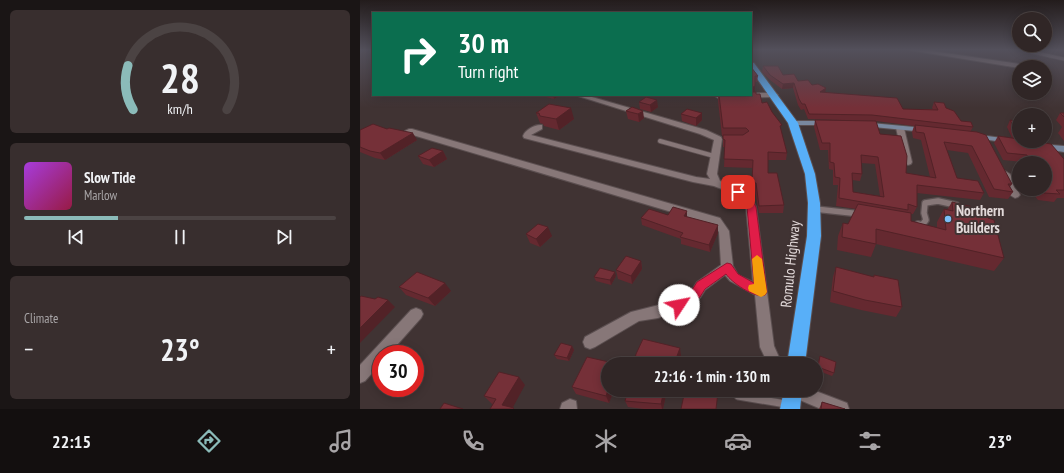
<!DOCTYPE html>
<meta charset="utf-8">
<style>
body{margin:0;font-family:"PT Sans Narrow",sans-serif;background:#382e2e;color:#f1f3f6;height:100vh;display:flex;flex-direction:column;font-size:15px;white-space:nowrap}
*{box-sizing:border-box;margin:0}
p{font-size:13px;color:#a8a5a7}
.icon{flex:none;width:22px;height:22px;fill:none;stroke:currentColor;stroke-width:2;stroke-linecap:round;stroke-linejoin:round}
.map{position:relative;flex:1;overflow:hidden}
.side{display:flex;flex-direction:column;gap:10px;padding:10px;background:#1a1515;width:360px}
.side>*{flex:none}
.top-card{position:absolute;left:12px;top:12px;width:380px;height:84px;border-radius:0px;box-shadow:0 2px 10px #0003,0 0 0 1px #4b4343;background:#0b6e4f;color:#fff;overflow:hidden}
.tools{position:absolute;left:652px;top:12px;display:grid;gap:8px}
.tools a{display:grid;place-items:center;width:40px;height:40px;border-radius:50%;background:#302626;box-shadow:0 2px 10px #0003,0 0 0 1px #4b4343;font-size:20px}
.speed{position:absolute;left:12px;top:345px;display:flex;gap:8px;font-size:20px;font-weight:700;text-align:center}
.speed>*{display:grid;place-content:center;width:52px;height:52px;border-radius:50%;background:#302626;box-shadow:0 2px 10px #0003,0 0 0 1px #4b4343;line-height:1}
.speed .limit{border:6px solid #d22;background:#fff;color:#111}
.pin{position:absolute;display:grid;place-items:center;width:34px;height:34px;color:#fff;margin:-17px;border-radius:8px;box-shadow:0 2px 6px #0006}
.me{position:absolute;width:44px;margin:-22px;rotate:56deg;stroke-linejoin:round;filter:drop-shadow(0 0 3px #0008)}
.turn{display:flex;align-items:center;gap:14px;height:84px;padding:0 20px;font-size:18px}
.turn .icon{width:52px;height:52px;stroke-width:2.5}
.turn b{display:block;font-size:28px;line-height:34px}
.big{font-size:30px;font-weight:800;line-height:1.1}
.side .widget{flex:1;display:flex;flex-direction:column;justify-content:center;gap:6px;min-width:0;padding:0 14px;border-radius:6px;background:#382e2e}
.side .dial{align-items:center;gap:0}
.dial svg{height:104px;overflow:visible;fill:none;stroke:#4b4343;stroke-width:7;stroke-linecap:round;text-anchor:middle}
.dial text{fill:#f1f3f6;stroke:none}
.song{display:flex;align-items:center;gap:12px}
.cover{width:48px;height:48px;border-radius:6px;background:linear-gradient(135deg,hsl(280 70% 55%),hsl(340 70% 35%))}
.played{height:4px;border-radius:2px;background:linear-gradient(90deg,#8bbbb9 30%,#4b4343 30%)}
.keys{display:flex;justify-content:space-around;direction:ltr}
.heat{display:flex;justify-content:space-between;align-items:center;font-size:22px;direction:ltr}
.trip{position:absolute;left:241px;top:357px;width:222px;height:40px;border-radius:20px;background:#302626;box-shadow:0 2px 10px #0003,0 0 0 1px #4b4343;font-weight:800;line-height:40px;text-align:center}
.dock{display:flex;height:64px;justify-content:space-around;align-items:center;background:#130f0f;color:#a8a5a7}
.dock .icon{width:28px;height:28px}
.dock .active{color:#8bbbb9}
.dock b{font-size:18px;color:#f1f3f6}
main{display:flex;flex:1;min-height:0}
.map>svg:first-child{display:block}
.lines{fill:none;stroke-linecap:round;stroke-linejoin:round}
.lane-far3-casing{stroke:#5b4f50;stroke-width:4.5}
.lane-far2-casing{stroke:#5b4f50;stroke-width:5.5}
.lane-far1-casing{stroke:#5b4f50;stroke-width:8}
.lane-casing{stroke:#5b4f50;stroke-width:9}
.street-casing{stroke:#5b4f50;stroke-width:2}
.secondary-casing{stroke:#5b4f50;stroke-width:2}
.highway-casing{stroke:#5b4f50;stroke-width:2}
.lane-far3{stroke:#877778;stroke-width:3}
.lane-far2{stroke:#877778;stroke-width:4}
.lane-far1{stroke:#877778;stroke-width:5.5}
.lane{stroke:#877778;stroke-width:7}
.street{fill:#877778;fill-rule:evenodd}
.secondary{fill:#79889e;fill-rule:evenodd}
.highway{fill:#58aff8;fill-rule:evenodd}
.wall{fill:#652930;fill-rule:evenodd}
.shaded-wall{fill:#522227}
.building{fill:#753038;stroke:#522227;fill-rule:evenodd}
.route{fill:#e11d48;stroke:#92132f}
.slow{fill:#f59e0b}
.poi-dot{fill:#7bbef8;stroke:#403333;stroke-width:1.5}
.labels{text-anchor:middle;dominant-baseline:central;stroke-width:4;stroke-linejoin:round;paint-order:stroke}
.poi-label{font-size:15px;font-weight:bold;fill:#e2d9d9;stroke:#403333;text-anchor:start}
.street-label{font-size:15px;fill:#e2d9d9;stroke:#403333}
</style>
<main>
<section class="side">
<div class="widget dial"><svg viewBox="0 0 100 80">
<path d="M14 69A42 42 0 1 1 86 69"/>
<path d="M14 69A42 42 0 0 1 10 35" stroke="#8bbbb9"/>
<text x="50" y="56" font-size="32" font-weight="700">28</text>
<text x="50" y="72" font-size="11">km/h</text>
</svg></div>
<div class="widget">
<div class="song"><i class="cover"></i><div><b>Slow Tide</b><p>Marlow</p></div></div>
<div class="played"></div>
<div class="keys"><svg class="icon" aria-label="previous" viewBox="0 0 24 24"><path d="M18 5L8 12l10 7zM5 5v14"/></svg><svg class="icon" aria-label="pause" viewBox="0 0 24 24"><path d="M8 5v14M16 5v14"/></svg><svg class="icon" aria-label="next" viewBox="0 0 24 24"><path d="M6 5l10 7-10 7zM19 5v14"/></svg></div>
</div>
<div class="widget"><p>Climate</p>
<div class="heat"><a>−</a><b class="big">23°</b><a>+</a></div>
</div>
</section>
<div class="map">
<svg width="704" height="409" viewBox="0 0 704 409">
<rect width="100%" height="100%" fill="#403333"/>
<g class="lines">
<defs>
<path id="lane-far3" d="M672 52 704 59"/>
<path id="lane-far2" d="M300 141 354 156"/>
<g id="lane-far1">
<path d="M455 209 501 214"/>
<path d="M558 224 562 225 566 220 564 213 565 203 578 201 596 205"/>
</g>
<path id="lane" d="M378 396 426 404"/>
<g id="street">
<path d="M549 50H565L666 65 669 67 659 68Z"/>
<path d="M391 93H415L418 95 415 97 358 98 355 96 391 95Z"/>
<path d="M215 95H225L346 130 361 137 362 139 357 174 360 181 389 193 396 207 414 346 422 364H408L400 347 395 295 370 281 365 275 345 290 340 298 324 309 298 318 279 321 235 347 230 349 225 347 223 342 225 337 271 312 315 301 332 290 337 282 361 265 359 232 352 224 46 133 45 131 49 129H52L360 218 369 231 373 266 378 275 393 282 386 207 382 197 354 186 333 182 164 138 163 136C165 130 175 124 182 125V129L171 135 336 177 350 179 347 174 354 140 340 134Z"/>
<path d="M537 126H543L544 128 552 162 551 164 548 165 544 162 536 128Z"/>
<path d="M645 171 650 174 660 195 658 197 655 198 650 195 640 174Z"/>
<path d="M56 308 61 310 63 314 61 318 29 354H21V363L5 381 0 383V365L51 310Z"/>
<path d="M425 390H453L487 403 489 409H461L428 395Z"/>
<path d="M210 399 216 401 217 409H200L202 403Z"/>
</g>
<g id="secondary">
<path d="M430 121H467L471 123 467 125H430Z"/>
<path d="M500 122 565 128 569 130 565 132 503 126 499 124Z"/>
<path d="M612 134 650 139 654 141 650 143 615 138H612Z"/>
<path d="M679 144 704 146V152L679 148Z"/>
</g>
<g id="highway">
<path d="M391 63H394L438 123 455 174 460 203 461 236 445 364H427L447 236 448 203 445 174 428 123 391 70Z"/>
<path d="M424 390H442L440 409H420Z"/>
</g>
</defs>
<!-- lane-far3 casing -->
<use href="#lane-far3" class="lane-far3-casing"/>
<!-- lane-far2 casing -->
<use href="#lane-far2" class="lane-far2-casing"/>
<!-- lane-far1 casing -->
<use href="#lane-far1" class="lane-far1-casing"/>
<!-- lane casing -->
<use href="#lane" class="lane-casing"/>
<!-- street casing -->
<use href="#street" class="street-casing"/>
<!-- secondary casing -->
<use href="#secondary" class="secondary-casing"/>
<!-- highway casing -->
<use href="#highway" class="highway-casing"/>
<!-- lane-far3 -->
<use href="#lane-far3" class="lane-far3"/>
<!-- lane-far2 -->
<use href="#lane-far2" class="lane-far2"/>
<!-- lane-far1 -->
<use href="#lane-far1" class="lane-far1"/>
<!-- lane -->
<use href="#lane" class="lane"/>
<!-- street -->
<use href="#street" class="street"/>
<!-- secondary -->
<use href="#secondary" class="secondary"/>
<!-- highway -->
<use href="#highway" class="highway"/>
</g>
<!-- wall -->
<g class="wall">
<path d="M689 50H704V52Z"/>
<path d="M403 66 438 81 452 85 465 93 543 109H573L572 108 574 102 586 108 601 121 613 127 610 132 652 184 650 187 653 192 648 199 629 197 608 153 587 150 597 178 624 193 620 200 557 193V207L553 214H551V221L577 228V222L584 209 587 210 592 202 628 218 644 258 634 271 516 244 511 257 477 250 478 236 483 223 488 224 496 209 476 206 478 185H473V170L469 169 468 150H460L454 127 455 120 515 121 448 119 444 109 441 110 438 105 433 88 422 89 410 80 402 72ZM516 121 554 126 552 132 553 138 561 140 570 177 546 173 520 134ZM501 163 515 164 520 196 493 192 492 180 500 181 502 174Z"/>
<path d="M391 67 398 76 397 82H395V92H393L396 94 421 131 427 153 426 160H408V173L424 205 423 213H399L395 191 391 190 393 168 364 167 365 147H363V136H362L358 101V95H391Z"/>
<path d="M179 95H201L194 99Z"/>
<path d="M279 102 298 107 291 112 280 109Z"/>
<path d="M272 107 284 118 279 122 268 119 266 111Z"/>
<path d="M176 113 214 119 199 130 184 126 183 124 180 123Z"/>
<path d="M342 113V120L336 126 322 121 321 114Z"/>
<path d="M700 113H704V141L698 133 702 127 696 120Z"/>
<path d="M650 120 659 122V139L652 138 647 127Z"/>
<path d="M0 130 57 140 25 160 15 158 0 152Z"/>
<path d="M638 136 704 159V198H697L694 202 678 200 674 195 661 194 654 181 659 174V189H685V163H662V162L643 160 634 143Z"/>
<path d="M83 151 87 159 74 167 63 164 58 156Z"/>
<path d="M308 215 327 217 358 233 350 252 321 244V239L282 225 281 218Z"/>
<path d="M166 234 192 236 180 247 170 243Z"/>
<path d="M281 261 282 269 272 284 258 279 256 270Z"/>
<path d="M476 267 513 277 514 275 542 307 536 317 501 310 470 302 473 277Z"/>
<path d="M256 276 251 285 236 281 234 277Z"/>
<path d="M39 287 91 291 75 306 46 295Z"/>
<path d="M212 346 214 350 209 361 197 359 194 355Z"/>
<path d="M460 356 474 373 472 376 456 370Z"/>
<path d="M165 385 133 405 124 396Z"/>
<path d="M212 387 248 390H254L249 403 216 394Z"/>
<path d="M268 390H307L303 409H284L268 407 265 401Z"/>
<path d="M462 402 485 409H459Z"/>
</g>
<!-- shaded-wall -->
<g class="shaded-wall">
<path d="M434 83 433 88 422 89 423 84Z"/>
<path d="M395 86V92L391 93V88Z"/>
<path d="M466 88 465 94 460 92Z"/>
<path d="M193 95H201L194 99Z"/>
<path d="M297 100 298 107 291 112 290 105Z"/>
<path d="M211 108 214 119 199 130 196 119Z"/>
<path d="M283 111 284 118 279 122 278 114Z"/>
<path d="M342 113V120L336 126V118Z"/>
<path d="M53 133 57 140 25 160 20 153Z"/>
<path d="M83 151 87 159 74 167 69 160Z"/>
<path d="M327 211V218L324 216Z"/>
<path d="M358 225V233L350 252 349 245Z"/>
<path d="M188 227 192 236 180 247 176 239Z"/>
<path d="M281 261 282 269 272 284 271 276Z"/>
<path d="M255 272 256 276 251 285 250 280Z"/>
<path d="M85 283 91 291 75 306 68 298Z"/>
<path d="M28 300 35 307 0 343V328Z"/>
<path d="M212 346 214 350 209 361 207 358Z"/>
<path d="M320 348 321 356 318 364H314Z"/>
<path d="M159 377 165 385 152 409 142 405Z"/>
<path d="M248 390H254L249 403 246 396Z"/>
<path d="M304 390H307L303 409H302L301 404Z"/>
</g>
<!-- building -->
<g class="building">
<path d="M403 66H418L423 75 434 74 438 81 448 80 452 85 458 84 466 88 460 92 537 98 543 109 578 110 574 102 584 103 586 108 594 111 601 121 611 122 613 127 512 115 449 114 445 104H442L439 99 434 83 423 84 410 75Z"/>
<path d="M391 67 398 76H395V86L391 88Z"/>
<path d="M391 92H396V94H400L402 103 407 102 412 112 422 125 420 126 427 153 408 152V173H417L424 205 399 206 396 183H392L393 160 364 159 365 140 363 139V135H383L389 131 386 128H363L359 95H391Z"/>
<path d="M286 97 297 100 290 105 279 102Z"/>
<path d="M189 104 211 108 196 119 180 116 179 113H176Z"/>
<path d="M272 107 283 111 278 114 266 111Z"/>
<path d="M327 109 342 113 336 118 321 114Z"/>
<path d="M700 113H704V117Z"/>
<path d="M455 120 516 121 520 134 541 136 547 156 546 173 576 178 564 133 556 132 555 125 617 132 626 135 652 184H648L653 192 634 189 612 146 584 142 597 178 618 181 624 193 557 185V207L548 204V210L479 198 480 178 475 177 474 163 470 162V143H462ZM501 155 518 157 524 197 493 192 492 173 502 174Z"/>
<path d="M650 120 659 122V131H656Z"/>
<path d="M13 124 27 129 29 128 53 133 20 153 10 151 0 147V130Z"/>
<path d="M638 136 659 139V141H673L691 144 704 159V190H696L700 194 684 193 681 189H685V163H670L667 155 647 153Z"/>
<path d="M72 148 83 151 69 160 58 156Z"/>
<path d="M592 202 626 210 628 218 634 220 644 258 516 229V244L482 237 483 223 488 224 498 204 551 213V221L586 230 584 209 593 211Z"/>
<path d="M313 207 327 211 324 216 358 225 349 245 320 237 323 233 281 218 289 209 308 215Z"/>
<path d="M178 224 188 227 176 239 166 234Z"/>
<path d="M266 256 281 261 271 276 256 270Z"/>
<path d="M476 267 514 277V275L538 280 542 307 505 300 473 291Z"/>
<path d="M240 268 255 272 250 280 234 277Z"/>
<path d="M57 272 85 283 68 298 39 287Z"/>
<path d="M1 296 15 299 18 297 28 300 0 328V297Z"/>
<path d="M283 339 320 348 314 364H274L276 354Z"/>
<path d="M201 343 212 346 207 358 194 355Z"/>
<path d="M460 356 476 362 474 373 458 367Z"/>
<path d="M227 357 258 364H248V390L246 396 212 387Z"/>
<path d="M139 372 159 377 142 405 154 408 153 409H130L136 399 124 396Z"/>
<path d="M268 390H304L301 404 265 401Z"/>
<path d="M325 390H343L358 392 356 409H321Z"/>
<path d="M462 402 485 409H461Z"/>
<path d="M84 403 103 409H80Z"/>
</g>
<!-- sky -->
<linearGradient id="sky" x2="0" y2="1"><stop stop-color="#231c1c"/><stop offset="0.46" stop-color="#53505b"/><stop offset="1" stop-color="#53505b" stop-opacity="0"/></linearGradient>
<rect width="704" height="108" fill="url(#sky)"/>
<!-- route -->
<path class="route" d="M378 189 389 193 396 207 407 292 405 295C395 299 371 282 366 274L345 289 340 297 323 309 319 310 315 309 313 305 315 302 332 290 337 282 367 263 371 264 378 274 394 283 387 207 382 197 374 192Z"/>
<!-- slow -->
<path class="slow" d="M397 255 402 259 407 292 405 295 401 297 389 291 388 288 389 285 394 284 392 259Z"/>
<!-- markers -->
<circle class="poi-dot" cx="588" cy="219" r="4"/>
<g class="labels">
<!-- poi labels -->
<g class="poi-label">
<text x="596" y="210">Northern<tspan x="596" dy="17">Builders</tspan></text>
</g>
<!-- street labels -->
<g class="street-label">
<text transform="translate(430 264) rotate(-84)">Romulo Highway</text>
</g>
</g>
</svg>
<div class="tools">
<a><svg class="icon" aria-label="search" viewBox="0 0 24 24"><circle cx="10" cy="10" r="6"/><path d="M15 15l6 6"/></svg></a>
<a><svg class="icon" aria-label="layers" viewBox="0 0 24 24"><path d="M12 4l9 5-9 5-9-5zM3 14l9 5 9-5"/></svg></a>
<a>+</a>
<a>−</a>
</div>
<div class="speed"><div class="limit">30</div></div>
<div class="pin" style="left:378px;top:192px;background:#d93025"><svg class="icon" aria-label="arrive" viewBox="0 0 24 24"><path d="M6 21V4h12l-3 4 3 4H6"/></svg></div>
<svg class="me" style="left:319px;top:305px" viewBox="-20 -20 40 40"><circle r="19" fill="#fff"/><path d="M0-13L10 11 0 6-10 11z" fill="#e11d48"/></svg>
<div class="trip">22:16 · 1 min · 130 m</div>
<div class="top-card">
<div class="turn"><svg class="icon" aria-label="right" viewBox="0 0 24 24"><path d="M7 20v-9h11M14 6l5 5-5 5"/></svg><div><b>30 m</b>Turn right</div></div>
</div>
</div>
</main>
<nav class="dock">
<b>22:15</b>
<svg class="icon active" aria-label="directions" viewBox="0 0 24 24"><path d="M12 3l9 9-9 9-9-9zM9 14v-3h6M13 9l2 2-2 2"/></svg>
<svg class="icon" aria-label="music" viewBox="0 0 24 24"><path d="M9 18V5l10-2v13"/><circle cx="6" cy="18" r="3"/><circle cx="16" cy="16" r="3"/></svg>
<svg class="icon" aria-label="phone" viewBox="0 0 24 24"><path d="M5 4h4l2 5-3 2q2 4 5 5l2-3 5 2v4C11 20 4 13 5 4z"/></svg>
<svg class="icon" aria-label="climate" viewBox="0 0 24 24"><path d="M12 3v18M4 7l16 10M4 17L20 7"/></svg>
<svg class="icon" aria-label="car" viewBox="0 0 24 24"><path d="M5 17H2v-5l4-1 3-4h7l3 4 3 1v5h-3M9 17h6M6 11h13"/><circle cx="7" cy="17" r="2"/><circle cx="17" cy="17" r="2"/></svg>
<svg class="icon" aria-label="filters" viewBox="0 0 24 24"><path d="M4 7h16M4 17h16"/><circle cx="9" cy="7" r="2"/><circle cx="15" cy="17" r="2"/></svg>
<b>23°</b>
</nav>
